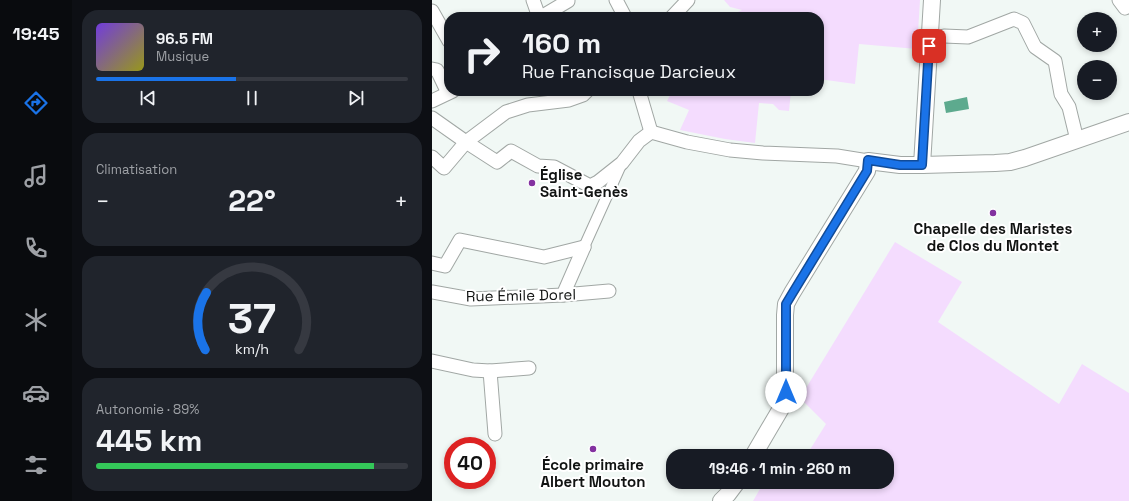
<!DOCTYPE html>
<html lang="fr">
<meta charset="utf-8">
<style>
body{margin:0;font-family:"Space Grotesk",sans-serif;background:#20242c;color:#f1f3f6;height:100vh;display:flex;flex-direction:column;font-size:15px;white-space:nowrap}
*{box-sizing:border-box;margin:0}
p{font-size:13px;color:#9ea1a6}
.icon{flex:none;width:22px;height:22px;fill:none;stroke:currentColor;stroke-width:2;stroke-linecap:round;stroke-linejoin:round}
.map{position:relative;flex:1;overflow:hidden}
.sheet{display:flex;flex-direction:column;gap:10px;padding:10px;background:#0d0f14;width:360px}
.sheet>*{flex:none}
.top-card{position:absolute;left:12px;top:12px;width:380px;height:84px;border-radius:16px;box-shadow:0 2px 6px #0003;background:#171b24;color:#f1f3f6;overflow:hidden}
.controls{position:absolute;left:645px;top:12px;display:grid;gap:8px}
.controls a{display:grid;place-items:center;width:40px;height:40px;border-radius:50%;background:#171b24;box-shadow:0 2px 6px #0003;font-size:20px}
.speed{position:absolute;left:12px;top:437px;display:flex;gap:8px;font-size:20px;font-weight:700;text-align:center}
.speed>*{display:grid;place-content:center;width:52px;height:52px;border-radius:50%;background:#171b24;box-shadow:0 2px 6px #0003;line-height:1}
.speed .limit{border:6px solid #d22;background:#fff;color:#111}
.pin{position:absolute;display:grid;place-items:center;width:34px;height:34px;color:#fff;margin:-17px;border-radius:8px;box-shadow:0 2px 6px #0006}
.me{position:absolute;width:44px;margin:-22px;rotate:0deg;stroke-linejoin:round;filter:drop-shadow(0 0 3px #0008)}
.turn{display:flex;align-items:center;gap:14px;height:84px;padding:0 12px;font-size:18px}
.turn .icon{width:52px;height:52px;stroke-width:2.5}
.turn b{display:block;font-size:28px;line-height:34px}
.big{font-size:30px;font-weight:600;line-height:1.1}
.sheet .tile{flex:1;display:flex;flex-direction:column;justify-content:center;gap:6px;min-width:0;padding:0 14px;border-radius:16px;background:#20242c}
.sheet .dial{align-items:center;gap:0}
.dial svg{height:104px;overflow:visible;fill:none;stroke:#363941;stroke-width:7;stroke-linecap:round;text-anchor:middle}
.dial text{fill:#f1f3f6;stroke:none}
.song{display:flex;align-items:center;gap:12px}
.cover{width:48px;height:48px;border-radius:6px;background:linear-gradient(135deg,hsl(260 70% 55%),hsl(60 70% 35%))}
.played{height:4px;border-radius:2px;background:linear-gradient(90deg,#1a73e8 45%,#363941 45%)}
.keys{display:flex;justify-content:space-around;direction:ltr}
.heat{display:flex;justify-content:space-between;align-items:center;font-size:22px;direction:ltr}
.charge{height:6px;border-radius:3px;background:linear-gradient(90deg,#34c759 89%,#363941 0)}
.trip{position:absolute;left:234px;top:449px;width:228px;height:40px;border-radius:16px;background:#171b24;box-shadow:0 2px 6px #0003;font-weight:600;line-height:40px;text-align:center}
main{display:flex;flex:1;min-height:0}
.tab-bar{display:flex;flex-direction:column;width:72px;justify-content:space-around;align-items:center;background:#090b0e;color:#9ea1a6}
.tab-bar .icon{width:28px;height:28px}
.tab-bar .selected{color:#1a73e8}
.tab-bar b{font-size:18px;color:#f1f3f6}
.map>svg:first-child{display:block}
.green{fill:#f4dcfe}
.water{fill:#5daa8e}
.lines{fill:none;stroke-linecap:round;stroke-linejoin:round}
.pedestrian-casing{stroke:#a1a7a4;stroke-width:12}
.minor-casing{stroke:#a1a7a4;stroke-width:15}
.tertiary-casing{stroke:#a1a7a4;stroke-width:18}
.pedestrian{stroke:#fff;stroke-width:10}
.minor{stroke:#fff;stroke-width:13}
.tertiary{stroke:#fff;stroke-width:16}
.route-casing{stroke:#114b97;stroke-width:10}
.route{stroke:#1a73e8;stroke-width:7}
.poi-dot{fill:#8331a0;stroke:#fff;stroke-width:1.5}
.labels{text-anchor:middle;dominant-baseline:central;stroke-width:4;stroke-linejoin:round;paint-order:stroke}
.poi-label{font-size:15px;font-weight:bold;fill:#111312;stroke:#fff}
.street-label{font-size:15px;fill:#111312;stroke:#fff}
</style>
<main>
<nav class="tab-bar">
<b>19:45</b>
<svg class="icon selected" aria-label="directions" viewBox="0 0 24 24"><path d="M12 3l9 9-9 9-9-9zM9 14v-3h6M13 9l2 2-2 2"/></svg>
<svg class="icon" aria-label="music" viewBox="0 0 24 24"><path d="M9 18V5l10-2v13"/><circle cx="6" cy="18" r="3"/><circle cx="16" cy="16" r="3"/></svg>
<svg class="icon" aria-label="phone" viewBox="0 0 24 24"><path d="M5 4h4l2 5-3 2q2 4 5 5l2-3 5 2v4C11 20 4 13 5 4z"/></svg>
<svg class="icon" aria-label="climate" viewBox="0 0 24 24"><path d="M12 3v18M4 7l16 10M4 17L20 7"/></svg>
<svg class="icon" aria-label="car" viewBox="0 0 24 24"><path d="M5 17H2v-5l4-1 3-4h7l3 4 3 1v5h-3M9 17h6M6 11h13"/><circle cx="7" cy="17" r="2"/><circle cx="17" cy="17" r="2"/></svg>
<svg class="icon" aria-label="filters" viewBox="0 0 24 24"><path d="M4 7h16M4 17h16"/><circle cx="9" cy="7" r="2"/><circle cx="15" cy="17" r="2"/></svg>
</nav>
<section class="sheet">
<div class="tile">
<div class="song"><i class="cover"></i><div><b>96.5 FM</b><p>Musique</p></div></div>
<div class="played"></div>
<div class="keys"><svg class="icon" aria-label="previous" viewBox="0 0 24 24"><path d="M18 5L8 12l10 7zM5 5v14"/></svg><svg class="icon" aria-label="pause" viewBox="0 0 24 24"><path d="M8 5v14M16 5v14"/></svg><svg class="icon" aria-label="next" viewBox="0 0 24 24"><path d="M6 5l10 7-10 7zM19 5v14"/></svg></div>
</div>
<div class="tile"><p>Climatisation</p>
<div class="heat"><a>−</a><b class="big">22°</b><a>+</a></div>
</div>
<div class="tile dial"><svg viewBox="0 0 100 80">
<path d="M14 69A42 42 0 1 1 86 69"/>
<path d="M14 69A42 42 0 0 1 15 25" stroke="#1a73e8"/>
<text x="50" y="56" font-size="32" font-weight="700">37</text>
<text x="50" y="72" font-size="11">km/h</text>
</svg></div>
<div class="tile"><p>Autonomie · 89%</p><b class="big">445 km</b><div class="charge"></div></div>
</section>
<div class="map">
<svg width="697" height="501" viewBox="0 0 697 501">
<rect width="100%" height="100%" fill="#f1f8f5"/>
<!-- green -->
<g class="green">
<path d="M292 0H488L485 49 427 44 423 84 387 79V17H296L310 10 298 7Z"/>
<path d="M240 91H359L357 111 347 110 341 104 327 103 323 143 293 139 248 130 257 110 235 101Z"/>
<path d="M463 242 530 282 506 322 627 404 650 364 697 393V501H321L332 482H455V456H374L394 424 368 398Z"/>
</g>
<!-- water -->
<path class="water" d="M535 97 537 109 514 113 512 102Z"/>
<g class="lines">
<defs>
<path id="pedestrian" d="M152 247 189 165"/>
<g id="minor">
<path d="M101 0 107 17"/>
<path d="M184 0 193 17"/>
<path d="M687 0 693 8 697 6"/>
<path d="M0 11 17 41"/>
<path d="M109 17 136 1V0"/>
<path d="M240 17 256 0"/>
<path d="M512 36 536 37 582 19 591 23 603 47 623 61 629 94 637 107 645 140"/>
<path d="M0 69 5 70 16 93"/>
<path d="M207 91 219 132"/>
<path d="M0 101 21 91"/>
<path d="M0 118 34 142 65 162 79 151 106 166 122 167 158 186 166 182 190 163 207 141 219 132"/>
<path d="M219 132 255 142 298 150 331 153 405 156 436 161"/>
<path d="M0 157 12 168 34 142 74 112 96 105 137 100 151 95 155 91"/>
<path d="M0 263 13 266 28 240 112 257 152 247"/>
<path d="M0 292 39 299 131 295 177 291"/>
<path d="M131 295 152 247"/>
<path d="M0 361 41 370 58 371 97 368"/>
<path d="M58 371 63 434"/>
</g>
<g id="tertiary">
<path d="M490 165 500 0"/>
<path d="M321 456 351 405 353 392V315L354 304 360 293 435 171 436 161 468 165H490L563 163 578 162 593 158 697 122"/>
<path d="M289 501 296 494 305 482"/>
</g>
</defs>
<!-- pedestrian casing -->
<use href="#pedestrian" class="pedestrian-casing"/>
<!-- minor casing -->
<use href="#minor" class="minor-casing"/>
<!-- tertiary casing -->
<use href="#tertiary" class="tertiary-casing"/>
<!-- pedestrian -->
<use href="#pedestrian" class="pedestrian"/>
<!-- minor -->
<use href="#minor" class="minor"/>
<!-- tertiary -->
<use href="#tertiary" class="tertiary"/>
</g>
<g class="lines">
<defs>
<path id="route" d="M354 392V304L360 294 435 171 436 160 468 165H490L497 46"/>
</defs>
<!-- route casing -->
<use href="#route" class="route-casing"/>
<!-- route -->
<use href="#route" class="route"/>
</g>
<!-- markers -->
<g class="poi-dot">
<circle cx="100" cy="183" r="4"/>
<circle cx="561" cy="213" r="4"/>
<circle cx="161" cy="449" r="4"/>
</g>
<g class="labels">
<!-- poi labels -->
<g class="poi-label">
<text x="108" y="174" text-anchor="start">Église<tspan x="108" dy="17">Saint-Genès</tspan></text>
<text x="561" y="228">Chapelle des Maristes<tspan x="561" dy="17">de Clos du Montet</tspan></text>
<text x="161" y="464">École primaire<tspan x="161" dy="17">Albert Mouton</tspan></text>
</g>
<!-- street labels -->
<g class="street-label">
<text transform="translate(89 295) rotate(-1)">Rue Émile Dorel</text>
</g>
</g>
</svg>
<div class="controls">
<a>+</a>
<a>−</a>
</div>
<div class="speed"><div class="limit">40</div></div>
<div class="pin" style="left:497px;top:46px;background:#d93025"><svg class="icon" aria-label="arrive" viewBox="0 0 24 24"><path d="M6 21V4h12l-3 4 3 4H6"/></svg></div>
<svg class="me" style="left:354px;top:392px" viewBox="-20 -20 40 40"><circle r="19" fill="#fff"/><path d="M0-13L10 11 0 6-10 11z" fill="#1a73e8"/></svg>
<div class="trip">19:46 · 1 min · 260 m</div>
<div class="top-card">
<div class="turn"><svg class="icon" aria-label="right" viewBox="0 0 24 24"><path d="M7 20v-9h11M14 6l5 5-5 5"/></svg><div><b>160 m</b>Rue Francisque Darcieux</div></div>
</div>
</div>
</main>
